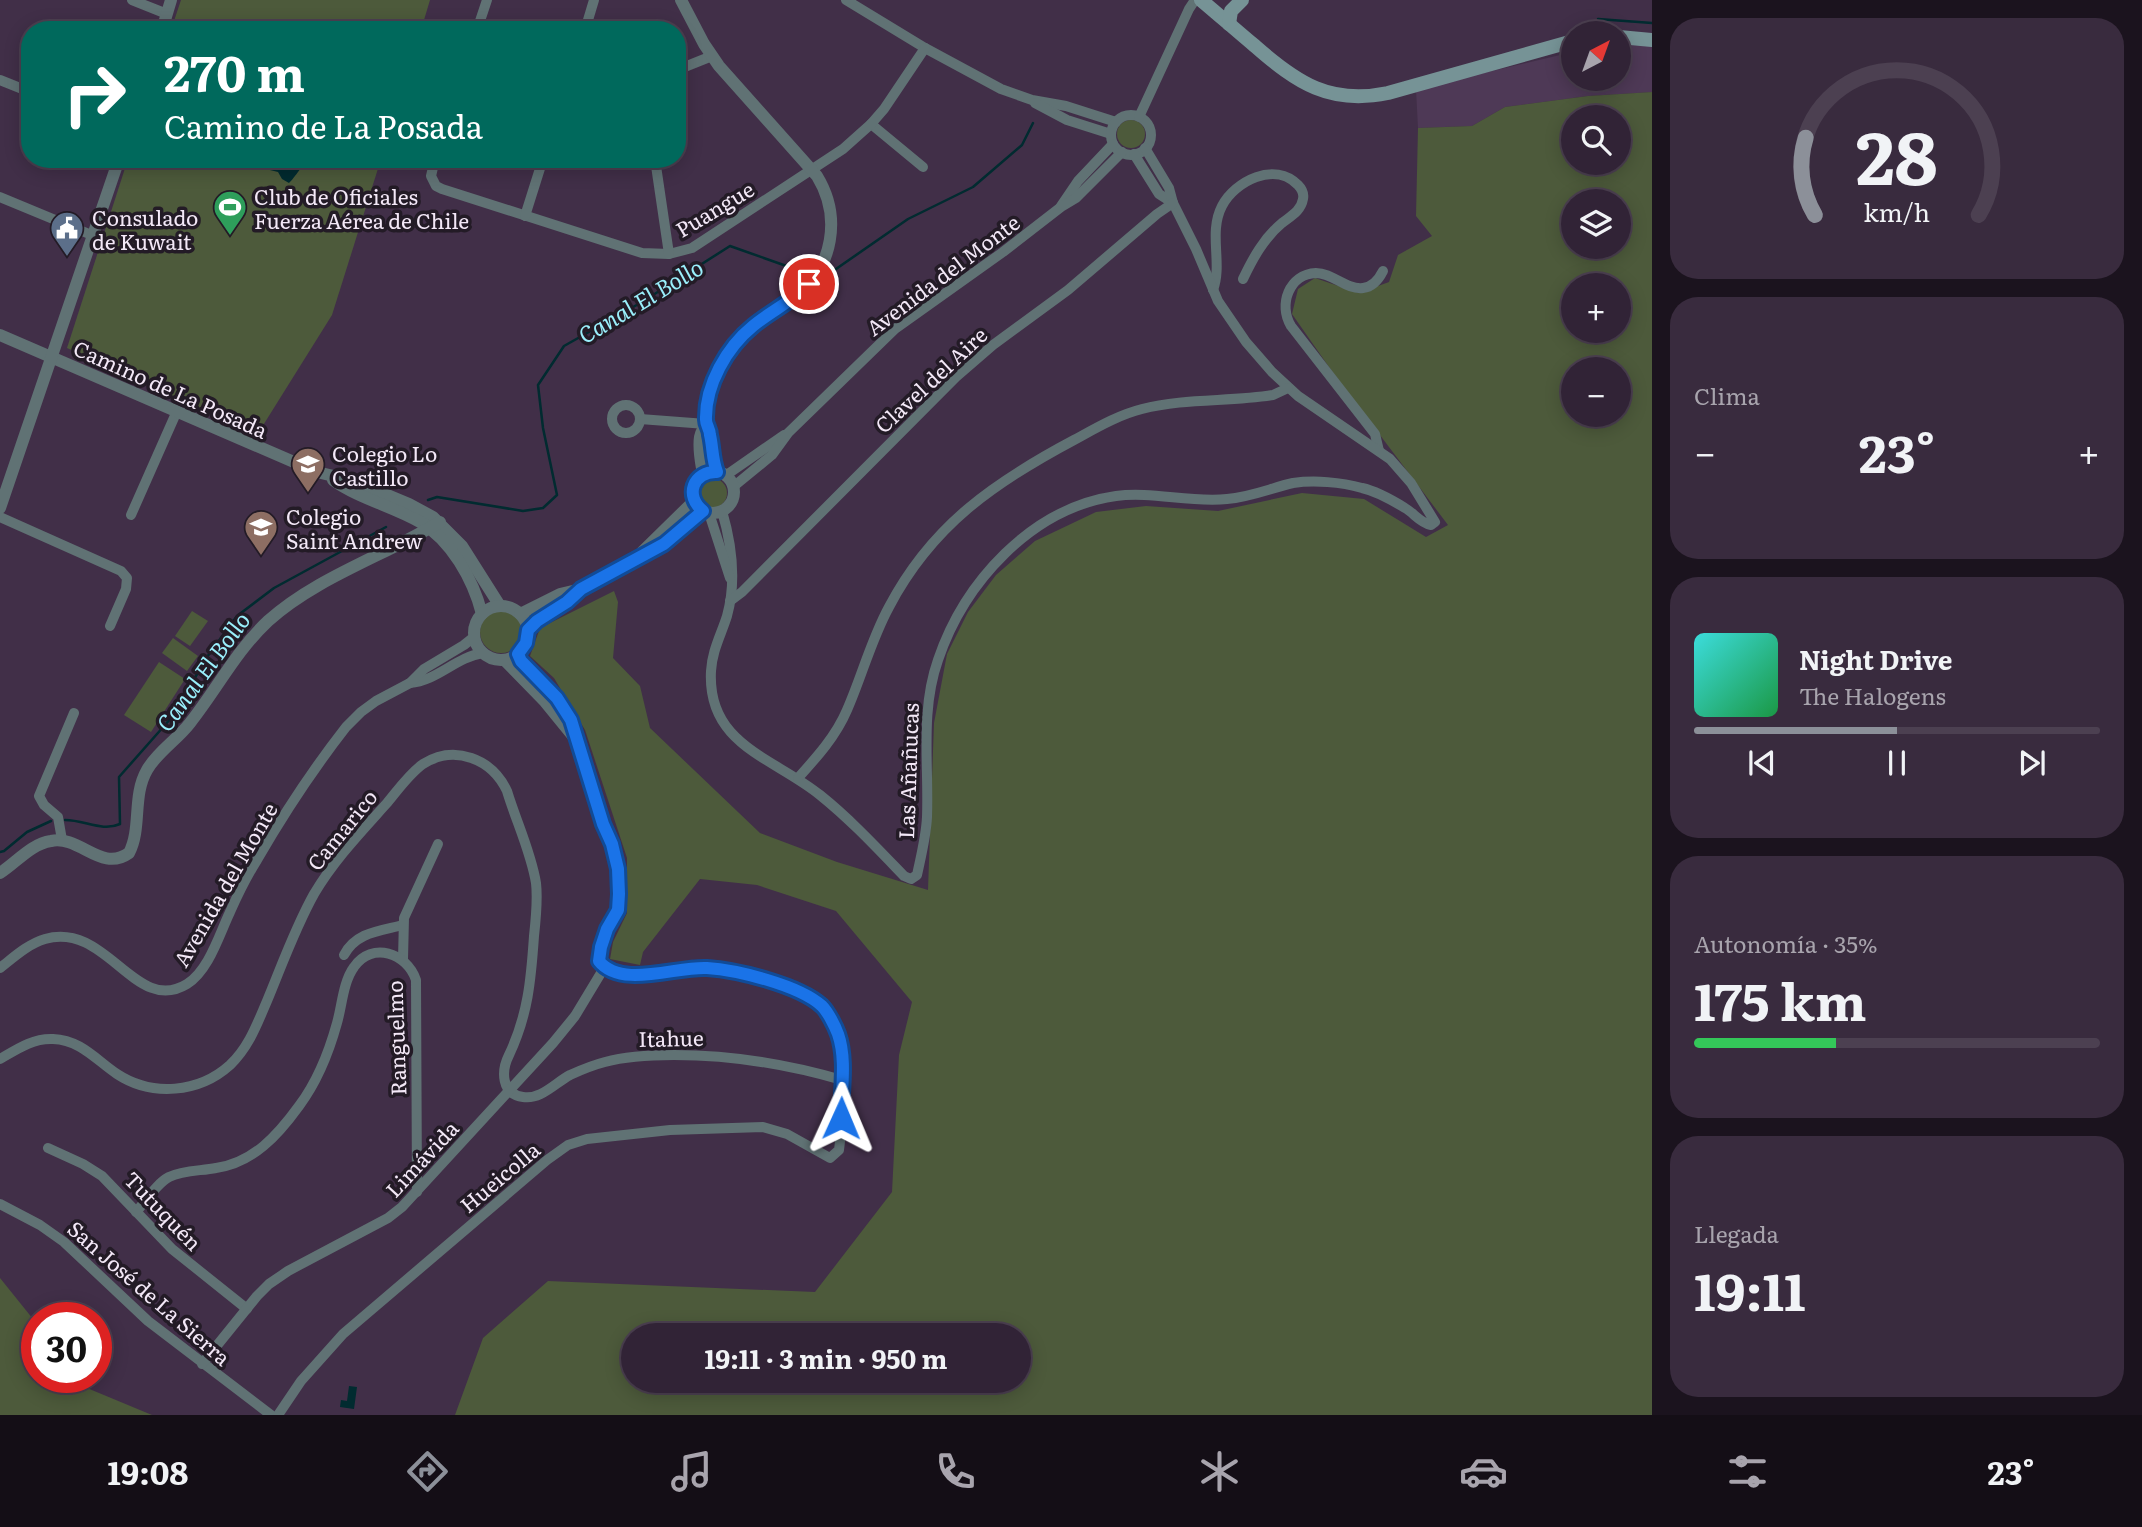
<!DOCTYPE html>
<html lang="es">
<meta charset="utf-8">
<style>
body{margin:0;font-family:Literata,serif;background:#392b3e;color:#f1f3f6;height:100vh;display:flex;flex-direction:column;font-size:26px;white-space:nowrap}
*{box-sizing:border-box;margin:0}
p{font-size:23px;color:#a8a4ad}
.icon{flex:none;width:38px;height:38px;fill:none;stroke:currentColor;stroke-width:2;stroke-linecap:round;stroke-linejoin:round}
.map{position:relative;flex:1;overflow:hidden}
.drawer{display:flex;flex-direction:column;gap:18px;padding:18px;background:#1b131e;width:490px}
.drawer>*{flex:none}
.hud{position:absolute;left:21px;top:21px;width:665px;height:147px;border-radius:28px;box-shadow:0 4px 18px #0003,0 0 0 2px #4c4051;background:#00695c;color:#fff;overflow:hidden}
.needle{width:46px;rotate:41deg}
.tools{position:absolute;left:1561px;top:21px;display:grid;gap:14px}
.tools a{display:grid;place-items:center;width:70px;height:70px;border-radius:50%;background:#312336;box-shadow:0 4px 18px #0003,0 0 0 2px #4c4051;font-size:35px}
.speed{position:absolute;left:21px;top:1302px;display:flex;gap:14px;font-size:35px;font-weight:700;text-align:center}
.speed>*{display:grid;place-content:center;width:91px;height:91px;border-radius:50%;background:#312336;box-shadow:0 4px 18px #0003,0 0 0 2px #4c4051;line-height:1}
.speed .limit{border:10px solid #d22;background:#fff;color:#111}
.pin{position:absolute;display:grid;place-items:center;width:60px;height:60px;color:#fff;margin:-30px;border:4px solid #fff;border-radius:50%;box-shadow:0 2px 7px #0007}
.me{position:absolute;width:77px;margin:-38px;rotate:1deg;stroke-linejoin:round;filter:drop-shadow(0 0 5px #0008)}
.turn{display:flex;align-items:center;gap:24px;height:147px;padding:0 28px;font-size:32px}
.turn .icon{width:91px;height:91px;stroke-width:2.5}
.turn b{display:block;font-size:49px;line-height:60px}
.big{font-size:52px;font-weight:700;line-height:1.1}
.drawer .card{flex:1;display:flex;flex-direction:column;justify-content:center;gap:10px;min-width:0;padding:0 24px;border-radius:28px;background:#392b3e}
.drawer .dial{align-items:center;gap:0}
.dial svg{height:182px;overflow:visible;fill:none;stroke:#4c4051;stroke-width:7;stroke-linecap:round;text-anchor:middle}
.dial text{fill:#f1f3f6;stroke:none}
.song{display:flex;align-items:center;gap:21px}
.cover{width:84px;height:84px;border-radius:10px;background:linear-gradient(135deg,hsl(180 70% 55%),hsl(140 70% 35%))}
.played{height:7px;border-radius:4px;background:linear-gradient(90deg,#8c9099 50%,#4c4051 50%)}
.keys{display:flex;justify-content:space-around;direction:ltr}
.heat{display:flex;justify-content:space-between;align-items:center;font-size:38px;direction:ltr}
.charge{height:10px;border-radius:5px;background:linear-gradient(90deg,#34c759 35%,#4c4051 0)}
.trip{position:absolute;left:621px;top:1323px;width:410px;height:70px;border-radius:35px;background:#312336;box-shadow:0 4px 18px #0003,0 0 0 2px #4c4051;font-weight:700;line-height:70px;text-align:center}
.tab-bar{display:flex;height:112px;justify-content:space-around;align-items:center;background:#140e16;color:#a8a4ad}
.tab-bar .icon{width:49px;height:49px}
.tab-bar .current{color:#8c9099}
.tab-bar b{font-size:32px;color:#f1f3f6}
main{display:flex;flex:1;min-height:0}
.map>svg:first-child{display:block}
.built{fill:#4e3956}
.green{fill:#4d5a3b;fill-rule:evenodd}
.water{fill:#012b30}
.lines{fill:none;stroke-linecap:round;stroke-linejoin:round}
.stream{stroke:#012b30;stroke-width:2.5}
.minor{stroke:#607274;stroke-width:10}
.tertiary{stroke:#607274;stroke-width:12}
.secondary{stroke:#769396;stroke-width:14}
.route-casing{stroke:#114b97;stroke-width:18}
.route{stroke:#1a73e8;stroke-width:12}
.labels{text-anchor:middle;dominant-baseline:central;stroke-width:7;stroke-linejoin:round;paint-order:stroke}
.poi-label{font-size:21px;fill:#f3e8f7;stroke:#231b26;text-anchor:start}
.street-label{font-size:21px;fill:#f3e8f7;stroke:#231b26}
.water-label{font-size:23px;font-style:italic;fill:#9aeffb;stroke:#231b26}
</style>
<main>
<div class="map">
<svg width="1652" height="1415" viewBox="0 0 1652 1415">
<rect width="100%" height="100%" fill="#412f48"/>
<!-- built -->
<path class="built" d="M1629 45 1652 46V92L1588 96 1505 107 1472 126 1418 128 1416 89 1573 52V79H1619V46Z"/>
<!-- green -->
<g class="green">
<path d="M181 0H430L421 30H171Z"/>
<path d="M1652 92V1415H455L483 1338 548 1281 815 1292 892 1192 899 1055 912 1002 836 911 757 885 700 879 643 952 640 965 610 959 613 942 627 913V858L585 730 554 678 530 656 540 628 614 591 618 602 613 658 640 686 650 728 760 833 837 862 928 890 934 723 947 654 968 612 996 575 1035 541 1096 512 1146 506 1218 511 1302 493 1364 499 1426 537 1448 525 1336 377 1292 314 1298 289 1315 278 1359 293 1389 282 1398 255 1432 236 1416 216 1418 128 1472 126 1505 107 1588 96ZM1573 117H1619V163H1573ZM1573 201H1619V247H1573ZM1573 285H1619V331H1573ZM1573 369H1619V415H1573ZM634 1335H1018V1381H634Z"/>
<circle cx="1131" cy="134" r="14"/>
<path d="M128 159H381L332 315 257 435 67 348Z"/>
<circle cx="712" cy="493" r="15"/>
<path d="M192 611 208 621 190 646 175 636Z"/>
<circle cx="501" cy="632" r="21"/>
<path d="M173 638 198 656 187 671 162 653Z"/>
<path d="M159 662 185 679 151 732 124 715Z"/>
<path d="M0 1278 37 1324V1377H78L87 1388 152 1415H0Z"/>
</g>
<!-- water -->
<g class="water">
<path d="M264 159H306V160C305 163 291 182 289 183L282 179 278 172 266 169Z"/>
<path d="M349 1386 357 1387 354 1409 340 1407 341 1400 347 1401Z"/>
</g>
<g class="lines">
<!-- stream -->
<g class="stream">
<path d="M1598 19 1652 23"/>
<path d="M823 278 908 219 973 187 1022 145 1033 123"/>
<path d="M428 500 437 497 523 511 543 508 557 495 543 428 538 385 564 346 642 302 730 246 795 269"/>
<path d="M65 820C85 820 102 832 120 824L119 777 172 717 207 657 237 616 274 588 386 527"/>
<path d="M0 852 4 851 27 832 51 821"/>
</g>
<!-- minor -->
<g class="minor">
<path d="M132 0 167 14"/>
<path d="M846 0 925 48 1001 89 1032 100 1066 106 1116 122"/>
<path d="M477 30 487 0"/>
<path d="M585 30 594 0"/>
<path d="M677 70 712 56"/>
<path d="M0 80 30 92"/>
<path d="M1035 103 1067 120 1111 134"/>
<circle cx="1131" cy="135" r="20"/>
<path d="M1139 117 1189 9 1195 0"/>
<path d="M871 124 923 167"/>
<path d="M1134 154 1159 194 1173 203"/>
<path d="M435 159 431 176 436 186 442 189 642 253 669 254 692 248 843 149 871 124 884 109 925 48"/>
<path d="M655 159 669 254"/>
<path d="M0 197 94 236"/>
<path d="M1061 206 1078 181 1113 144"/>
<path d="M525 216 543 159"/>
<path d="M1213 290C1223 263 1208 233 1222 206 1235 181 1275 161 1298 185 1302 189 1304 194 1303 199 1301 211 1291 216 1282 223 1264 238 1253 258 1243 279"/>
<circle cx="626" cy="419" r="14"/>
<path d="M640 419 706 424"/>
<path d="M1379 451 1375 434 1291 326C1278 305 1289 274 1316 273 1333 273 1346 290 1363 288 1372 287 1379 279 1383 271"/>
<path d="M725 476 784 435"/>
<path d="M733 487 772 455 788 433 895 329 1003 252 1061 207 1076 198 1122 152"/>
<path d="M722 511C732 545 737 580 727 616 721 635 712 651 711 671 707 745 773 757 820 795 850 819 877 848 904 876L911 879 917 875C921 856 926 837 927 817 929 765 920 711 938 660 964 583 1031 508 1116 496 1152 491 1190 503 1227 499 1251 497 1271 488 1293 483 1314 480 1341 482 1362 488 1376 491 1392 500 1405 508 1414 513 1420 523 1431 525L1435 522 1411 483 1390 459 1298 396 1272 372 1246 342 1218 301 1196 249 1173 203 1169 188 1145 148"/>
<path d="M709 513 730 578"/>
<path d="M131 515 177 411"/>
<path d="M0 517 121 571 127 578 126 589 110 626"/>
<path d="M730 601 742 592 956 377 993 345 1068 290 1157 214 1173 203"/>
<path d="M503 660 544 702 575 740"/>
<path d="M410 683C437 681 456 657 483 653"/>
<path d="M798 778C817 757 836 736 847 710 862 676 871 640 889 607 932 525 995 482 1074 440 1096 428 1118 415 1142 409 1184 398 1230 402 1273 395L1288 388"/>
<path d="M62 840 58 817 44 805 39 796 74 713"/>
<path d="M344 955C356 932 380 931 403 925"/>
<path d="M403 959 404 918 438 844"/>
<path d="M0 968C14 957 28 944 45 939 107 921 135 1016 187 984 209 970 219 935 230 912 238 894 247 876 257 860 283 815 314 768 346 727L361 712 376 701 410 683 424 669 464 645 474 637"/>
<path d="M0 1059C17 1049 33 1038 53 1039 81 1040 96 1060 117 1074 152 1097 199 1093 230 1065 249 1047 257 1024 267 1001 282 965 295 928 314 894 334 860 361 832 387 803 398 790 409 774 423 764 455 744 492 759 507 791 516 821 531 852 536 883 538 900 536 918 534 936 531 980 528 1015 509 1055 501 1071 501 1094 523 1097 541 1100 555 1083 570 1075 581 1070 593 1065 605 1062 627 1056 650 1055 674 1055 731 1055 787 1064 842 1080"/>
<path d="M48 1148 83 1164 102 1176 172 1249 247 1309"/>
<path d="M0 1204 40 1225 64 1242 148 1321 271 1415"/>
<path d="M136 1212C146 1201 156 1184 169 1177 183 1170 201 1171 216 1168 253 1163 278 1135 299 1106 317 1082 329 1052 337 1023 342 1006 343 982 354 967 372 941 407 953 416 980L417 1192"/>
<path d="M202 1364 257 1296 269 1284 288 1271 388 1218 402 1207 553 1043 575 1016 604 968"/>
<path d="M278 1415 301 1381 343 1334 547 1160 568 1145 587 1139 670 1130 763 1127 787 1134 830 1158 839 1150C842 1130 841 1110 841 1090 842 1080 844 1068 843 1058 839 1011 807 993 766 980 746 974 724 967 703 968 674 969 620 987 599 961L607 929 618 910 619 894 618 869 612 844 576 740 571 720 557 698 522 662 518 654"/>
</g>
<!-- tertiary -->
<g class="tertiary">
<path d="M681 0 704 44 719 66 817 176C842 217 833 267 796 297 777 311 756 321 740 338 724 356 714 378 709 400 707 407 708 415 706 422 705 427 701 431 700 437 698 449 701 462 703 474"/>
<path d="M162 30 171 0"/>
<path d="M0 335 317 472 354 481 409 504 433 517 462 546 500 606"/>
<path d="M706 424C714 438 711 456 717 472"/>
<circle cx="713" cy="492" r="21"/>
<path d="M333 480C360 499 392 506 420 522 451 540 473 579 482 614"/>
<path d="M0 508 119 159"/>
<path d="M642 552 694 501"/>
<circle cx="501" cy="633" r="27"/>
<path d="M520 614 560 594 581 589"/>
<path d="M528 630 541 617 567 602 581 589 664 544 703 511"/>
<path d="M0 873C17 862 31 844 51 841 80 835 101 873 129 853 142 828 132 796 147 770 157 752 177 740 190 723 217 689 236 651 268 621 317 577 384 556 440 522"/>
</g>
<!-- secondary -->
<g class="secondary">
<path d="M1201 0C1219 15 1237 31 1255 46 1297 83 1330 105 1388 93L1573 41"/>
<path d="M1229 24 1231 11 1242 0"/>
<path d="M1619 37 1652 40"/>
</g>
</g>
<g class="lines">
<defs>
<path id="route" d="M809 284C793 301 771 311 753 326 727 347 705 385 706 420 706 425 710 429 710 435 713 448 712 459 717 472 693 471 684 496 703 511L664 544 581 589 567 602 537 621 528 630 526 643 518 654 521 661 557 698 571 720 603 824 612 844 618 869 619 894 618 910 607 929 601 947 599 961C621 989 677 966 707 968 737 970 799 985 822 1006 828 1012 835 1026 838 1034 847 1060 841 1091 841 1118"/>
</defs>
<!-- route casing -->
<use href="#route" class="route-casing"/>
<!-- route -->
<use href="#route" class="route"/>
</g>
<!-- icons -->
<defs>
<symbol id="stadium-pin" viewBox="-11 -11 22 30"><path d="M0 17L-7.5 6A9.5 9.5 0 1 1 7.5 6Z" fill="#2e9e5b" stroke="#231b26"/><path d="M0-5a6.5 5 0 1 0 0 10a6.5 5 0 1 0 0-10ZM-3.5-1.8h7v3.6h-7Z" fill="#fff"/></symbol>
<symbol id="civic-pin" viewBox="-11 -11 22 30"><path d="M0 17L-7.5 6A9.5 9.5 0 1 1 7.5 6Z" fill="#5c6f8a" stroke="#231b26"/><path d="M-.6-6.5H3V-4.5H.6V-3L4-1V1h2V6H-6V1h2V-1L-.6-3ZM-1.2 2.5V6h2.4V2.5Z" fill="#fff"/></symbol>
<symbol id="school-pin" viewBox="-11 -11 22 30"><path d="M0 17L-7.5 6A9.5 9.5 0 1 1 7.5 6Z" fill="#8d6e63" stroke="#231b26"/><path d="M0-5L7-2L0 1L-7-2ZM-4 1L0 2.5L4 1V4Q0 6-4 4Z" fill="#fff"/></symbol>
</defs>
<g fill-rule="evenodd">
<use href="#stadium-pin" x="211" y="188" width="38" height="52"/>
<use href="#civic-pin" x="48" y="209" width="38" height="52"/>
<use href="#school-pin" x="289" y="445" width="38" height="52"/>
<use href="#school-pin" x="242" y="508" width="38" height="52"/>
</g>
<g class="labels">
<!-- poi labels -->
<g class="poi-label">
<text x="254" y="195">Club de Oficiales<tspan x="254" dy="24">Fuerza Aérea de Chile</tspan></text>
<text x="92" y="216">Consulado<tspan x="92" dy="24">de Kuwait</tspan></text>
<text x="332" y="452">Colegio Lo<tspan x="332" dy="24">Castillo</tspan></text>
<text x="286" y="515">Colegio<tspan x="286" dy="24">Saint Andrew</tspan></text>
</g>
<!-- street labels -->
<g class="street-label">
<text transform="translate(714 208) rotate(-31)">Puangue</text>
<text transform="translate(942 274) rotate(-37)">Avenida del Monte</text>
<text transform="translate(930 379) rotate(-43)">Clavel del Aire</text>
<text transform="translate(171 388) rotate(24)">Camino de La Posada</text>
<text transform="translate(907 771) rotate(-88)">Las Añañucas</text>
<text transform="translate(341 829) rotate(-51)">Camarico</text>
<text transform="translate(224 884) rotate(-60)">Avenida del Monte</text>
<text transform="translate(671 1037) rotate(-1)">Itahue</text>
<text transform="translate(395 1038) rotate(-92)">Ranguelmo</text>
<text transform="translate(421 1158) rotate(-47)">Limávida</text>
<text transform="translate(499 1176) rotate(-40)">Hueicolla</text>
<text transform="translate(164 1210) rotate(46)">Tutuquén</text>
<text transform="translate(150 1292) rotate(41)">San José de La Sierra</text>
</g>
<!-- water labels -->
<g class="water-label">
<text transform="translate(640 300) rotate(-31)">Canal El Bollo</text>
<text transform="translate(202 671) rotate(-54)">Canal El Bollo</text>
</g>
</g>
</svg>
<div class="tools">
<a><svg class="needle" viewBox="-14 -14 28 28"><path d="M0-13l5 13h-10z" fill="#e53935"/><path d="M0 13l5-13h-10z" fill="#a8a4ad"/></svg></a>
<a><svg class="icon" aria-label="search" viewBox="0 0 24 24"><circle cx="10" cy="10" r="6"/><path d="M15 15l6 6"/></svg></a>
<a><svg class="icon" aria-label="layers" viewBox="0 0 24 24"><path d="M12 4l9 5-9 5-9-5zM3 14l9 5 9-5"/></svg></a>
<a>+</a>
<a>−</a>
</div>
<div class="speed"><div class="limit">30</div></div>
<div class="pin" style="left:809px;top:284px;background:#d93025"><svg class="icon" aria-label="arrive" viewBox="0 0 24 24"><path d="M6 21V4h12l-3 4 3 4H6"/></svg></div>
<svg class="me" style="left:841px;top:1118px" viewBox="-20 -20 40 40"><path d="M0-17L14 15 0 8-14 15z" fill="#1a73e8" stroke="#fff" stroke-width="4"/></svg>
<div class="trip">19:11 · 3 min · 950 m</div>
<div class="hud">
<div class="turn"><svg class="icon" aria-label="right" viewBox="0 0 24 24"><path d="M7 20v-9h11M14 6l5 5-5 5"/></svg><div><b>270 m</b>Camino de La Posada</div></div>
</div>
</div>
<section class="drawer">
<div class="card dial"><svg viewBox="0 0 100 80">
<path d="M14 69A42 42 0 1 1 86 69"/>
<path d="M14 69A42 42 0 0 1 10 35" stroke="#8c9099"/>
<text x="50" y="56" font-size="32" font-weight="700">28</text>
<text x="50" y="72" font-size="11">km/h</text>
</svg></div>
<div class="card"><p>Clima</p>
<div class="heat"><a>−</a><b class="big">23°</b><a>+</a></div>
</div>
<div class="card">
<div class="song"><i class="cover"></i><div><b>Night Drive</b><p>The Halogens</p></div></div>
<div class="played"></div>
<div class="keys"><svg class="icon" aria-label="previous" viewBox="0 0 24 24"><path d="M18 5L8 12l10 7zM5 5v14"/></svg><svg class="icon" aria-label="pause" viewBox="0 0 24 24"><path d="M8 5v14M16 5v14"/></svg><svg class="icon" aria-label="next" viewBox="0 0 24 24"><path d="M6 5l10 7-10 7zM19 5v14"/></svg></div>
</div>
<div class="card"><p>Autonomía · 35%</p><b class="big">175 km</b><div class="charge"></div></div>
<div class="card"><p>Llegada</p><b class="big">19:11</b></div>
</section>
</main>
<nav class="tab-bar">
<b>19:08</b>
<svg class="icon current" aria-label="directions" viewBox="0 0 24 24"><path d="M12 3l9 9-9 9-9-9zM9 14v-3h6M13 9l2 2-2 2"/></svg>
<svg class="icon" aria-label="music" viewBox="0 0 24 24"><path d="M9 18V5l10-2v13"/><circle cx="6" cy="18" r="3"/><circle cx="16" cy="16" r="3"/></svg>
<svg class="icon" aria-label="phone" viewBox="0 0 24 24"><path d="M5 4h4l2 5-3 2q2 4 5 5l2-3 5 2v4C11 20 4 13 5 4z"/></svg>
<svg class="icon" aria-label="climate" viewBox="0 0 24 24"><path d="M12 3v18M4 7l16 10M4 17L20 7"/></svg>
<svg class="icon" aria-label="car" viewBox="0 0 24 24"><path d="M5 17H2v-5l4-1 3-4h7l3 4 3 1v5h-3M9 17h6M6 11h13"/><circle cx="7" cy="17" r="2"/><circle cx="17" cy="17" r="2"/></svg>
<svg class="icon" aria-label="filters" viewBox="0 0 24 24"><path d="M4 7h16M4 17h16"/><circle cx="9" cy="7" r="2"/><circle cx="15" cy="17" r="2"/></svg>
<b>23°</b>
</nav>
